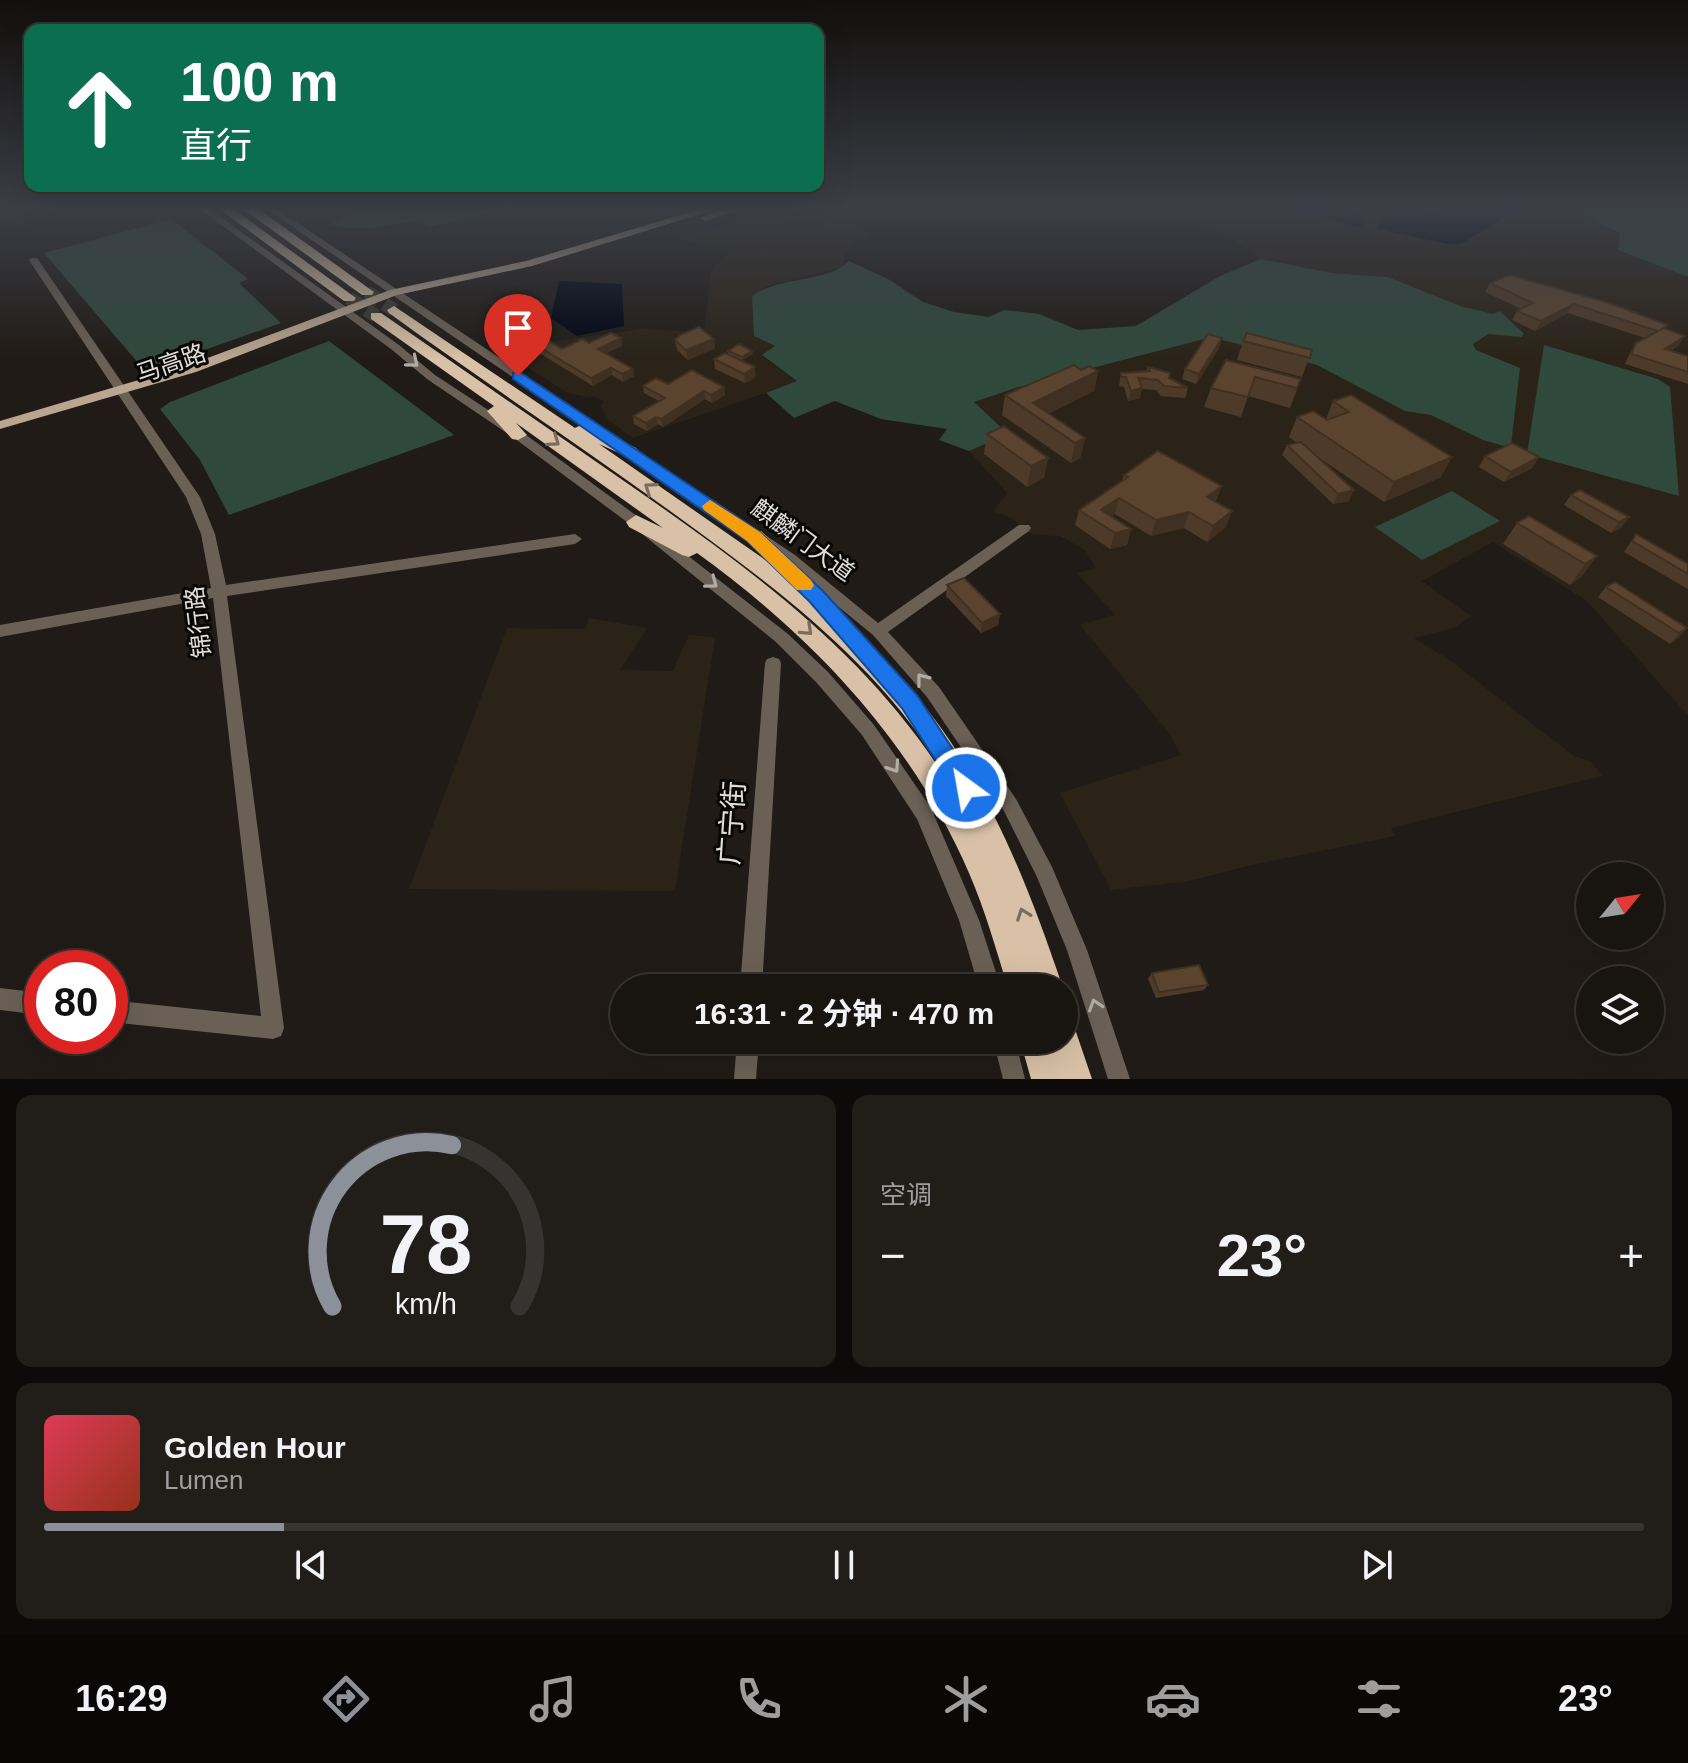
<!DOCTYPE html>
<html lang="zh">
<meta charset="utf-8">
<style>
body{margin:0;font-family:Arial,"Noto Sans SC",sans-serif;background:#211d19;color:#f1f3f6;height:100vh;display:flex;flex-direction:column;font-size:30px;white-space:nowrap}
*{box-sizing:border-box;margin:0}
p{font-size:26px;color:#9f9e9f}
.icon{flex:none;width:44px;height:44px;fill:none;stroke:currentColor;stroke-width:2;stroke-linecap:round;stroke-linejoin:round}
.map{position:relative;height:1079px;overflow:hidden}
.drawer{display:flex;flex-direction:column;gap:16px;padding:16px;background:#0d0b09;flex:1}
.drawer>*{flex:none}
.top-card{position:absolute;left:24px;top:24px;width:800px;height:168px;border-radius:16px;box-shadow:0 8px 32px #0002,0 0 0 2px #363330;background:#0b6e4f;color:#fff;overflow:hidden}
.needle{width:52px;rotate:60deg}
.tools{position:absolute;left:1576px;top:862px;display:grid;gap:16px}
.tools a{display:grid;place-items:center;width:88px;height:88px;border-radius:50%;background:#181410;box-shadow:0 8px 32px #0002,0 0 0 2px #363330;font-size:40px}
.speed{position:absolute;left:24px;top:950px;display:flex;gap:16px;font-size:40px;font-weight:700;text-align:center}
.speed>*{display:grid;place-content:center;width:104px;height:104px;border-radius:50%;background:#181410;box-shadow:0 8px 32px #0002,0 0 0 2px #363330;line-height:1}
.speed .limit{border:12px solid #d22;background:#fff;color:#111}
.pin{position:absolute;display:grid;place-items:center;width:68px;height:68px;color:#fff;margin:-82px -34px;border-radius:50% 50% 50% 0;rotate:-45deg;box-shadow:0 0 8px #0007}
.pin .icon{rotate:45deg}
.me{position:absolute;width:88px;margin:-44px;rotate:328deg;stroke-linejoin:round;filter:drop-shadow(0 0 6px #0008)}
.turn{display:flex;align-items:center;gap:28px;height:168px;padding:0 24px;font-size:36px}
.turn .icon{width:104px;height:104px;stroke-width:2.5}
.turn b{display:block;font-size:56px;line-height:68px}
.big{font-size:60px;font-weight:700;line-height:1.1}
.drawer .tile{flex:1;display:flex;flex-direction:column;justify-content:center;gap:12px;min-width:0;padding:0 28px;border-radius:16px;background:#211d19}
.drawer .dial{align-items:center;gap:0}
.dial svg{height:208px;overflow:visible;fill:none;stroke:#363330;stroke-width:7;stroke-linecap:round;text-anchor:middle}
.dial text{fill:#f1f3f6;stroke:none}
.song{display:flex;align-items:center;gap:24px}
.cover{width:96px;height:96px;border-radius:12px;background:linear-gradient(135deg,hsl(350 70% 55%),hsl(10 70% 35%))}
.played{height:8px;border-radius:4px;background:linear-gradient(90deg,#8c9099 15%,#363330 15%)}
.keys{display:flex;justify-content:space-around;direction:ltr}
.heat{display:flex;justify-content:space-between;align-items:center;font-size:44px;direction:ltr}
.drawer .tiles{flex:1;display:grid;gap:16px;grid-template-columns:1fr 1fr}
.tile:last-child{grid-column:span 2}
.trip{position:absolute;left:610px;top:974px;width:468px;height:80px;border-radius:40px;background:#181410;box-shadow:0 8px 32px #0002,0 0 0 2px #363330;font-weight:700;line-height:80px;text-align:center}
.menu{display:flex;height:128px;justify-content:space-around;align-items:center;background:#0a0806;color:#9f9e9f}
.menu .icon{width:56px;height:56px}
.menu .current{color:#8c9099}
.menu b{font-size:36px;color:#f1f3f6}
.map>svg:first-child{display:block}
.built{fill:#2b2318}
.green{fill:#30493d}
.water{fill:#000515}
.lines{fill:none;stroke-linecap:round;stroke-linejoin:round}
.highway-tunnel{stroke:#3d3833;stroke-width:14;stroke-dasharray:14 7;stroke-linecap:butt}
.minor{fill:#6a6056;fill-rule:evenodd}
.major{fill:#b9a590;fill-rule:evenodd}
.highway{fill:#d8c1a6;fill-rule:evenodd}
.wall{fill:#4e3a28}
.shaded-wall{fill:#403021}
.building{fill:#5b442f;stroke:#403021;stroke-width:2}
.oneway{stroke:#b1aca5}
.oneway2{stroke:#7a6d5e}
.route{fill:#1a73e8;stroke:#114b97;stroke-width:2}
.slow{fill:#f59e0b}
.labels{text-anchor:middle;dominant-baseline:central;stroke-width:6;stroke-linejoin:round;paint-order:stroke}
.street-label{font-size:24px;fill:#e1deda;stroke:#080705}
.near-street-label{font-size:28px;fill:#e1deda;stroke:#080705}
</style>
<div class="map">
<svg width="1688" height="1079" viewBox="0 0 1688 1079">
<rect width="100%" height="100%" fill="#201b16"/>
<!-- built -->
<g class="built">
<path d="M838 208 872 237 852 244 845 252 843 267 764 287 775 346 762 356 798 382 633 438 608 420 601 406 604 402 599 398 569 394 518 361 528 356 521 351 549 342 641 329 704 332 711 273 716 265 732 251 680 239 764 211 799 218Z"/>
<path d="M1083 208H1688V716L1587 601 1493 542 1422 581 1471 616 1454 628 1414 638 1451 661 1574 756 1591 761 1602 776 1391 828 1395 836 1252 865 1189 881 1111 890 1060 793 1181 755 1168 732 1080 625 1115 615 1077 573 1096 568 1085 550 1060 536 1031 534 1011 518 993 511 1007 493 969 451 1007 434 973 402 1019 387 1212 337 1388 277 1331 273 1283 265 1261 259 1231 238 1195 225 1126 212 1096 213Z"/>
<path d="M589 618 647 628 620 670 673 671 689 635 715 637 675 891 409 889 507 628 585 629Z"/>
</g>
<!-- green -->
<g class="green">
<path d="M370 208H485L488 214 429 227 421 219C391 224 360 234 331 224Z"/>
<path d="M1688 208V277L1618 250 1620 233 1574 210Z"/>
<path d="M171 219 248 279 239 283 281 323 145 371 44 253Z"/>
<path d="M1261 259 1331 273 1388 277 1460 306 1493 314 1500 311 1524 334 1521 337 1488 334 1473 344 1476 350 1520 368 1511 445 1504 446 1483 440 1431 415 1405 411 1317 365 1212 337 1019 387 974 402 1008 434 969 451 939 440 947 429 881 419 835 401 794 418 766 393 797 381 762 355 775 346 754 336 752 296C779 276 828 283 849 261L888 279 923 302 954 312 989 317 1004 310 1039 314 1078 330 1136 326 1220 276Z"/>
<path d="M329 341 454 435 229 515 200 460 160 409 170 402Z"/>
<path d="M1544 345 1658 379 1670 387 1679 496 1527 454Z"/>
<path d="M1452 491 1500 521 1422 560 1375 527Z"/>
</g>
<!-- water -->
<g class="water">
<path d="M1293 208H1346L1366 214 1362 226 1358 227Z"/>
<path d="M1444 208H1514V211L1463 243 1452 245 1378 229 1381 215 1423 214Z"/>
<path d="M559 281 622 284 624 326 577 336 551 318Z"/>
</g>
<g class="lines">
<!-- highway-tunnel -->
<g class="highway-tunnel">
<path d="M367 292 394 310"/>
<path d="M349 298 376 316"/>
</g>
<!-- minor -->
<g class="minor">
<path d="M198 208H208L399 345 435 375 522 432 641 519 788 634 828 672 874 725 931 808 979 920 1001 988H979L959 920 917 819 862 735 816 682 776 642 631 525 514 438 427 379 391 349Z"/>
<path d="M265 208H275L795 555 878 623 1019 525H1029L1031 528 1029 531 888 632 939 687 1016 799 1052 867 1087 950 1130 1079H1108L1067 950 1037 877 1004 811 927 697 873 635 785 563Z"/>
<path d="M31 258H37L200 497 215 534 226 585 575 534 582 539 575 544 227 596 284 1028 281 1036 273 1039 110 1022V1000L261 1016 213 598 0 637V625L211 588 201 534 186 497 29 260Z"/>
<path d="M773 657 779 659 781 663 762 988H740L765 663 767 659Z"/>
<path d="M0 988 42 993V1015L0 1010Z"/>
<path d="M737 1040H759L756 1079H734Z"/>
<path d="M993 1040H1015L1025 1079H1003Z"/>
</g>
<!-- major -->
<g class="major">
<path d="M704 208H720L532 266 397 295 196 372 0 429V421L186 366 390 290 526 261Z"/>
<path d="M725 208H741L706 221 701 218Z"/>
</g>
<!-- highway -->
<g class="highway">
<path d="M198 208H210L211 210 205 214Z"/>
<path d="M218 208H232L356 298 354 301H344Z"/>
<path d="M242 208H257L374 292 372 295H362Z"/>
<path d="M394 306 575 428 583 424 589 425 636 448 639 452 630 458 599 444 771 564 744 536 747 531H761L813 581 817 586 809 593C952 705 1006 819 1063 988H1008C996 949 985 910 969 873 912 741 812 636 697 553L689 557 682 555 629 527 626 522 636 515 663 528 516 423 527 435 518 440 512 439 487 411 494 406 371 319V313H381C458 366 534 419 611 472 754 571 890 666 972 824 907 686 798 604 677 516 582 447 484 382 389 313L387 310Z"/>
<path d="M1064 1024 1075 1029 1092 1079H1031L1020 1040H1064Z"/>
</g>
</g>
<!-- wall -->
<g class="wall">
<path d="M1510 275 1665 329 1678 346 1671 351 1688 356V384L1625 364 1630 353 1636 343 1645 338 1568 313 1535 331 1512 320 1517 311 1521 309 1485 292 1490 283Z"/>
<path d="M621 338 622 346 606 353 633 369 634 376 623 382 612 375 593 386 536 351 534 344 562 349Z"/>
<path d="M1222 338 1219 348 1196 384 1182 379 1185 369Z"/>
<path d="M714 339 715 348 688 360 677 350 675 340Z"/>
<path d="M1243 341 1312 350 1302 377 1237 360Z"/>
<path d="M728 351 753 354 742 360 728 354Z"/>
<path d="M714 359 756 377 745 383 715 369Z"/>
<path d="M1226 360 1301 379 1290 408 1248 396 1241 417 1204 407 1211 388Z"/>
<path d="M1148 367 1188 388 1185 398 1161 396 1156 390 1142 389 1140 398 1128 401 1124 387 1119 386 1121 373 1146 371Z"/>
<path d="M1081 370 1098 371 1094 391 1048 414 1085 438 1080 458 1071 463 1002 415 1005 395Z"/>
<path d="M668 384 724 387 725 395 712 403 705 399 663 427 658 424 647 431 634 424 633 416 659 401 644 393 643 386Z"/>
<path d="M1351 395 1441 477 1384 502 1315 455 1349 501 1333 504 1282 455 1287 445 1297 443 1289 437 1297 417 1326 419 1333 401Z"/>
<path d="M987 434 1048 458 1044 478 1027 487 984 454Z"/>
<path d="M1485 456 1539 457 1532 468 1504 482 1479 467Z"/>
<path d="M1124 475 1216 501 1226 527 1207 542 1184 528 1151 536 1115 514 1111 516 1131 529 1127 545 1110 549 1075 525 1079 510 1122 481Z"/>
<path d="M1571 495 1629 517 1621 528 1611 533 1564 505Z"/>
<path d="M1517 523 1597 556 1581 577 1570 585 1503 544Z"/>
<path d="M1636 534 1688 564V589L1624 552Z"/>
<path d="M947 585 1000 614 998 625 981 633 946 596Z"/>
<path d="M1606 587 1687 628 1678 638 1670 644 1598 597Z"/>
<path d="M1152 973 1208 985 1204 990 1156 998 1148 979Z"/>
</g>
<!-- shaded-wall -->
<g class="shaded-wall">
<path d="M1574 304 1568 313 1535 331 1541 321Z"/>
<path d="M1685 336 1678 346 1658 359 1665 349Z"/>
<path d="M621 338 622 346 600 356 598 349Z"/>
<path d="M1222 338 1219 348 1196 384 1199 374Z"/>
<path d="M714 339 715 348 688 360 686 350Z"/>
<path d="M752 351 753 354 742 360V357Z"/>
<path d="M755 367 756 377 745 383 744 374Z"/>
<path d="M611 368 612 375 593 386 591 378Z"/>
<path d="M633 369 634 376 623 382 622 374Z"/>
<path d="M1098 371 1094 391 1039 418 1033 403Z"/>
<path d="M724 387 725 395 712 403 711 395Z"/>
<path d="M1142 388 1140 398 1128 401 1131 391Z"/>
<path d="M704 391 705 399 663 427 661 419Z"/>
<path d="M656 417 658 424 647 431 646 423Z"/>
<path d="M1085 438 1080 458 1071 463 1075 443Z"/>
<path d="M1452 457 1441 477 1384 502 1394 482Z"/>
<path d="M1539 457 1532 468 1504 482 1511 472Z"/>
<path d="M1048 458 1044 478 1027 487 1031 466Z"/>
<path d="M1222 486 1216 501 1201 513 1207 497Z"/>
<path d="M1354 490 1349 501 1333 504 1338 494Z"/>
<path d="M1119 498 1115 514 1100 523 1101 510Z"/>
<path d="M1232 511 1226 527 1207 542 1213 526Z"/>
<path d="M1189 512 1184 528 1151 536 1156 520Z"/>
<path d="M1629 517 1621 528 1611 533 1619 522Z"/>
<path d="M1131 529 1127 545 1110 549 1115 533Z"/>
<path d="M1597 556 1581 577 1570 585 1585 564Z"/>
<path d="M1000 614 998 625 981 633 982 623Z"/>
<path d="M1687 628 1678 638 1670 644 1679 633Z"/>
</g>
<!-- building -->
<g class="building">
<path d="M1510 275 1609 303 1668 325 1660 330 1664 328 1685 336 1665 349 1688 356V372L1631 354 1636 343 1658 331 1574 304 1541 321 1517 311 1533 303 1490 283Z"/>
<path d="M699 327 714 339 686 350 675 340 680 335Z"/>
<path d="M611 333 621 338 598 349 633 369 622 374 611 368 591 378 534 344 545 338 562 349 582 339 589 343Z"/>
<path d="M1247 333 1312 350 1310 358 1243 341Z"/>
<path d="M1208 334 1222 338 1199 374 1185 369Z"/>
<path d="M739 344 752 351 742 357 728 351Z"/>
<path d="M725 353 755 367 744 374 714 359Z"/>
<path d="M1226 360 1301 379 1297 388 1255 377 1248 397 1211 388Z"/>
<path d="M1074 365 1081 370 1089 366 1098 371 1033 403 1085 438 1075 443 1005 395Z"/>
<path d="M1148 367 1170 373 1169 378 1188 388 1164 386 1158 380 1138 378 1142 388 1131 391 1126 377H1121V373L1150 371Z"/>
<path d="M692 370 724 387 711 395 704 391 661 419 656 417 646 423 633 416 665 398 643 386 656 378 668 384Z"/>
<path d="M1351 395 1452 457 1394 482 1297 417 1313 411 1327 420 1349 412 1333 401Z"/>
<path d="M1004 426 1048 458 1031 466 987 434Z"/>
<path d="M1301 442 1354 490 1338 494 1287 445Z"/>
<path d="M1512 443 1539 457 1511 472 1485 456Z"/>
<path d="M1158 451 1222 486 1207 497 1232 511 1213 526 1189 512 1156 520 1119 498 1101 510 1131 529 1115 533 1079 510 1128 477 1124 475Z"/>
<path d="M1580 490 1629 517 1619 522 1571 495Z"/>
<path d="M1529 516 1597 556 1585 564 1517 523Z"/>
<path d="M1636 534 1688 564V574L1632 541Z"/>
<path d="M964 578 1000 614 982 623 947 585Z"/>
<path d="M1615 582 1687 628 1679 633 1606 587Z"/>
<path d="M1199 965 1208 985 1159 992 1152 973Z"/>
</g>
<!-- one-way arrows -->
<defs><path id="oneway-chevron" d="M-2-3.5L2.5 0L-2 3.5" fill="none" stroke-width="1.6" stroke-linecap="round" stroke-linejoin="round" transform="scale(2)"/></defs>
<g class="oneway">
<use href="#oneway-chevron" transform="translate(413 362) rotate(40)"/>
<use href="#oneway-chevron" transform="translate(712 583) rotate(37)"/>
<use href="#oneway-chevron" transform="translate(922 679) rotate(-128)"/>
<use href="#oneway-chevron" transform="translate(894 767) rotate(56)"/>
<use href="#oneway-chevron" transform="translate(1095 1005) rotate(-108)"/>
</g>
<g class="oneway2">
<use href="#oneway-chevron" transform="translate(554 441) rotate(35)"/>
<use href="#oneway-chevron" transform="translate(650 488) rotate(-145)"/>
<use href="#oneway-chevron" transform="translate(807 630) rotate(43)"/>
<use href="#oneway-chevron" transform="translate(1023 914) rotate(-110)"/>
</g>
<!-- sky -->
<linearGradient id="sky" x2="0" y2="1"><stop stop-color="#120f0c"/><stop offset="0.58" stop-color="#3c3f47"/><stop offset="1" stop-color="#3c3f47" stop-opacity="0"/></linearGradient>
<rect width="1688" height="359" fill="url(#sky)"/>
<!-- route -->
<path class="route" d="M518 371 760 532 823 591 917 695 974 781 977 788 974 795 966 798 958 795 902 708 809 601 747 541 513 379V373Z"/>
<!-- slow -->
<path class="slow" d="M710 500 760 532 811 580 814 585 811 590H797L747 541 704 510 702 506Z"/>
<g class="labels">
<!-- street labels -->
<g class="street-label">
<text transform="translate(171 363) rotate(-19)">马高路</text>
<text transform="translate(803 540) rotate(36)">麒麟门大道</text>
<text transform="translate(198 622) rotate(-97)">锦行路</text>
</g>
<!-- near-street labels -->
<g class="near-street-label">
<text transform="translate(732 823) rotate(-86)">广宁街</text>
</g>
</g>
</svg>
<div class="tools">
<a><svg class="needle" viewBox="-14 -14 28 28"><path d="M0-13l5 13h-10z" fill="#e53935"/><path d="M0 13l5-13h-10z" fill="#9f9e9f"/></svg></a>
<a><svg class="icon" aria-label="layers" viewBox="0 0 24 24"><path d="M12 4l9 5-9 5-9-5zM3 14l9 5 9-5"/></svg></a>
</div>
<div class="speed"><div class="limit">80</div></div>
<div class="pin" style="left:518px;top:376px;background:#d93025"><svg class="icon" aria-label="arrive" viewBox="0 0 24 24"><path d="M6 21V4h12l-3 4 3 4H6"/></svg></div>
<svg class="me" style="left:966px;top:788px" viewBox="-20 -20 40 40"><circle r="17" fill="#1a73e8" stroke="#fff" stroke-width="3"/><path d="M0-11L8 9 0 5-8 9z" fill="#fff"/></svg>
<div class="trip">16:31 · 2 分钟 · 470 m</div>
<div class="top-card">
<div class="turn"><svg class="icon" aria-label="ahead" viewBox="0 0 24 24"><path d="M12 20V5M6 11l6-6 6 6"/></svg><div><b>100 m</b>直行</div></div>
</div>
</div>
<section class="drawer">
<div class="tiles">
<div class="tile dial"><svg viewBox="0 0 100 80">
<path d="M14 69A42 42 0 1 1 86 69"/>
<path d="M14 69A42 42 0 0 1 60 7" stroke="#8c9099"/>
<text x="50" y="56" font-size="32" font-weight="700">78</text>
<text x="50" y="72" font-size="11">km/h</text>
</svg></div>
<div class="tile"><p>空调</p>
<div class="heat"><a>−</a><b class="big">23°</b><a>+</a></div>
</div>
<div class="tile">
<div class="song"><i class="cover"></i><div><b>Golden Hour</b><p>Lumen</p></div></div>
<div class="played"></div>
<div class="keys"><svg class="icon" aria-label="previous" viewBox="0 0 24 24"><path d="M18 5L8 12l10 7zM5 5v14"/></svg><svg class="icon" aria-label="pause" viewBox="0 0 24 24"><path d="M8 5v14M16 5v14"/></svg><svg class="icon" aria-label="next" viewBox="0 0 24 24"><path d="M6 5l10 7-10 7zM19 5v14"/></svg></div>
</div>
</div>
</section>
<nav class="menu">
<b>16:29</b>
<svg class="icon current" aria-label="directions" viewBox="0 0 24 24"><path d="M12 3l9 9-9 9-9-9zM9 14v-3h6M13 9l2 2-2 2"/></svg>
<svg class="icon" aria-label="music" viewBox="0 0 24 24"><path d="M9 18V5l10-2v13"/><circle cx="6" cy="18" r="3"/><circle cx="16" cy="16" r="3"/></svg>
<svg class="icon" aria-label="phone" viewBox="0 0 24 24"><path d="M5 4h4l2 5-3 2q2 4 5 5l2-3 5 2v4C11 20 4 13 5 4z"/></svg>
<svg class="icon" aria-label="climate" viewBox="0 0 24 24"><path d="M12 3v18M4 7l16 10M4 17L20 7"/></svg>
<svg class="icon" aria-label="car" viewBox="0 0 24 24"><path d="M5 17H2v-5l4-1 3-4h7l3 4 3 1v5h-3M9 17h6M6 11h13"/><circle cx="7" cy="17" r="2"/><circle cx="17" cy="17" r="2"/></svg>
<svg class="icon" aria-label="filters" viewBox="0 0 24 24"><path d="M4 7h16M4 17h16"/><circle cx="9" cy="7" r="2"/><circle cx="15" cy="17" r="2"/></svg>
<b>23°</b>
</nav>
